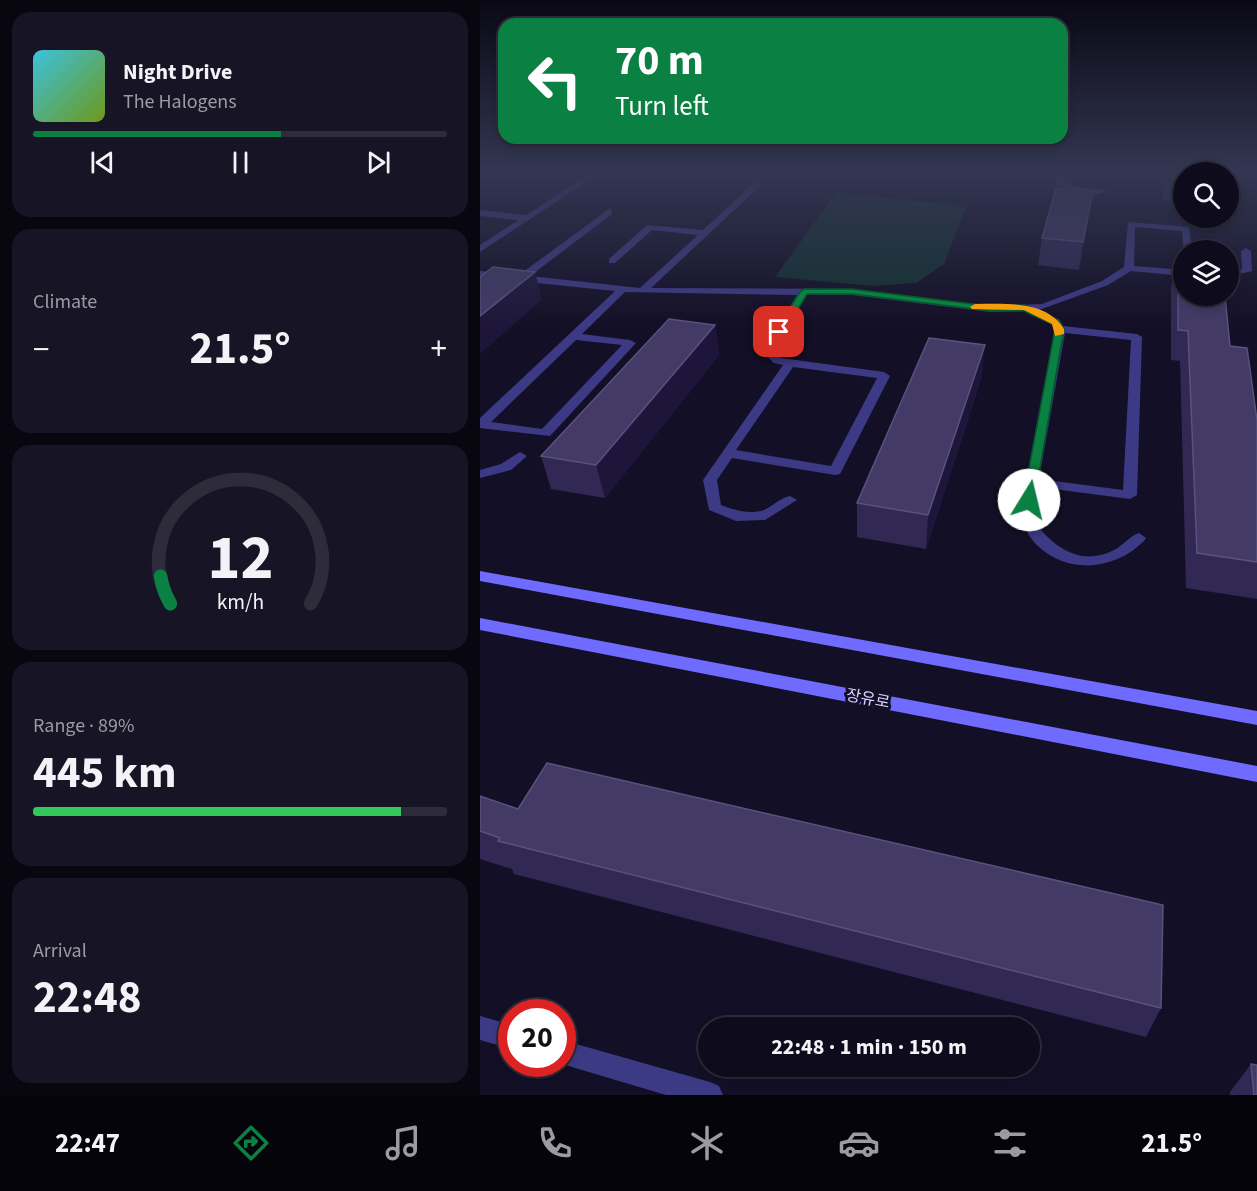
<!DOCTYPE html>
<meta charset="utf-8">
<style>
body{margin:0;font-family:"Source Sans 3","Noto Sans KR",sans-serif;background:#171425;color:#f1f3f6;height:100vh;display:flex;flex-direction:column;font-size:22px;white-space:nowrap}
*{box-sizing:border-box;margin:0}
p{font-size:20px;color:#9b9ba3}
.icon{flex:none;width:33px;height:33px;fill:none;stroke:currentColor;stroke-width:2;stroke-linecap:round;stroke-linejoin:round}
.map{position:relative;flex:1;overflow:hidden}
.sheet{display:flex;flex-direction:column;gap:12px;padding:12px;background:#08060f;width:480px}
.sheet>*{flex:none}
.banner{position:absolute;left:18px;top:18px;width:570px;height:126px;border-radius:18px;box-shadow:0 3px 9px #0003,0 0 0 2px #2e2b3b;background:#0b8043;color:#fff;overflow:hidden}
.fabs{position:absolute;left:693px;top:162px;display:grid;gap:12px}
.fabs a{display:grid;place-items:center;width:66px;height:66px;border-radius:50%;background:#0e0b1c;box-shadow:0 3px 9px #0003,0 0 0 2px #2e2b3b;font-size:30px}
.speed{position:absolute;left:18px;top:999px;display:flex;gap:12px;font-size:30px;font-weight:700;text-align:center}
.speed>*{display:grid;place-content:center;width:78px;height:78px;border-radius:50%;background:#0e0b1c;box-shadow:0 3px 9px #0003,0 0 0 2px #2e2b3b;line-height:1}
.speed .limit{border:9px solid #d22;background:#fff;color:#111}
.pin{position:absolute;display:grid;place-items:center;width:51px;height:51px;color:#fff;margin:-26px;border-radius:12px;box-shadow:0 3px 9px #0006}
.me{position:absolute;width:66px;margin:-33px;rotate:9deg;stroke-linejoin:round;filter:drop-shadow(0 0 4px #0008)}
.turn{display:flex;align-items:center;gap:21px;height:126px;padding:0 18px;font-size:27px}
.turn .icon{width:78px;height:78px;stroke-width:2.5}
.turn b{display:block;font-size:42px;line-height:51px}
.big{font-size:45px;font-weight:700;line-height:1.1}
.sheet .card{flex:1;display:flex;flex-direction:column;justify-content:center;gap:9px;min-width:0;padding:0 21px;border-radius:18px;background:#171425}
.sheet .dial{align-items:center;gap:0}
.dial svg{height:156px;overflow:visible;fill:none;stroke:#2e2b3b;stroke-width:7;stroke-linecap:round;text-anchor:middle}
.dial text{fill:#f1f3f6;stroke:none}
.song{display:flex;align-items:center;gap:18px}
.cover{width:72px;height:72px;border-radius:9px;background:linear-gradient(135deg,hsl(190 70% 55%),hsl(80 70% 35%))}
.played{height:6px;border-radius:3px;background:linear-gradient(90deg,#0b8043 60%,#2e2b3b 60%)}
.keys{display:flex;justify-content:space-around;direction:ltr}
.heat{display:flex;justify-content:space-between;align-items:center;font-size:33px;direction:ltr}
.charge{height:9px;border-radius:4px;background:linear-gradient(90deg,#34c759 89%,#2e2b3b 0)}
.trip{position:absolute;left:218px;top:1017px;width:342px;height:60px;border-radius:30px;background:#0e0b1c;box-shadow:0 3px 9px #0003,0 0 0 2px #2e2b3b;font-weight:700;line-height:60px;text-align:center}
.tab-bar{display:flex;height:96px;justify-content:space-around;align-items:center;background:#06040b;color:#9b9ba3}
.tab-bar .icon{width:42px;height:42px}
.tab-bar .on{color:#0b8043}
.tab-bar b{font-size:27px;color:#f1f3f6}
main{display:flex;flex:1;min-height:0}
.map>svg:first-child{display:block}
.green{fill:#12302f}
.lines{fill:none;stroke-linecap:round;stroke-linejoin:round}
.service{fill:#3d3a85;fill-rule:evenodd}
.minor{fill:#3d3a85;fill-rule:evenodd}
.tertiary{fill:#3d3a85;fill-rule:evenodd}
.secondary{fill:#6f6bff;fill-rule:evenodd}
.wall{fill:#312854}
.shaded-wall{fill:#1d163a}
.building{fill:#433a66;stroke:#5a527e;stroke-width:1.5}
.route{fill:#0b8043;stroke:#07532c;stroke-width:1.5}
.slow{fill:#f59e0b}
.labels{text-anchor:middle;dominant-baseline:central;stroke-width:6;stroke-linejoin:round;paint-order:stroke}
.street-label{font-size:16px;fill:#d9d4ff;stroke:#130f26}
</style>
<main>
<section class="sheet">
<div class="card">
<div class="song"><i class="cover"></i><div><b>Night Drive</b><p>The Halogens</p></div></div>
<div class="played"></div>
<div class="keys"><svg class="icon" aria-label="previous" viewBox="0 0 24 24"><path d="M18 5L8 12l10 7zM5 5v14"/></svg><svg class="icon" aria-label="pause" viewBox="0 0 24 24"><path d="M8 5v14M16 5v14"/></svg><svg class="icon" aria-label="next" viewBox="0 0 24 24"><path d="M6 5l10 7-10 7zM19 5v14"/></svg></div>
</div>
<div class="card"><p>Climate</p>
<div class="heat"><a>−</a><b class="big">21.5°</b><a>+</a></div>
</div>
<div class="card dial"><svg viewBox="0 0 100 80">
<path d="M14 69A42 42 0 1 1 86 69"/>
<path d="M14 69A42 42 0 0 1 9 55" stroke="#0b8043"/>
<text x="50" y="56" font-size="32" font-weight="700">12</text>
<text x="50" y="72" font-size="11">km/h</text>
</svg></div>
<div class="card"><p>Range · 89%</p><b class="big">445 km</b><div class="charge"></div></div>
<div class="card"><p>Arrival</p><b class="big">22:48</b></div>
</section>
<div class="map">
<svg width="777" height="1095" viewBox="0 0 777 1095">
<rect width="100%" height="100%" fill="#130f26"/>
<!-- green -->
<path class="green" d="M356 193 486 206 464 264 436 283 393 286 295 277Z"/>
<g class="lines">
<!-- service -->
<g class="service">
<path d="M575 173H583L584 182 600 188 621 189 625 191C612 199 590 191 577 185Z"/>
<path d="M274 183 281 185 171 288 372 289 510 306 562 304 622 281 644 267 648 222 709 227 712 250 704 252 702 231 655 227 654 266 704 270V276L651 271 628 285 559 310 579 320 583 326 657 334 662 337 657 495 650 499 558 487 553 519C570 545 599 567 632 551 642 547 649 536 659 533L666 538 664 541C635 570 589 575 558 546 550 539 545 528 539 519L575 329 571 324 544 311 510 312 372 295H327L293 350 301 358 404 372 410 376 360 474 355 475 252 458 237 480 241 505C254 510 270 515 284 510 293 506 300 498 310 496L317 500 285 520 256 521 229 510 223 480 303 365 294 363 281 351 317 295 145 292 102 334 150 340 156 343 70 436 0 428V418L135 291 0 277V271L39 275 129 209 132 210V214L50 276 160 288 218 235 172 230 135 263H129V259L167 225 223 230ZM585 333 651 340 643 490 559 479ZM96 340 142 345 62 429 11 422ZM313 367 397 378 351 466 256 450Z"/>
<path d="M766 248 771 251 772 271 748 277V271L762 269 761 251Z"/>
<path d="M40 452 47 456 31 470 0 478V470L21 464Z"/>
<path d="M0 1016 32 1025V1049L0 1040Z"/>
<path d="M82 1040 230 1082 239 1086 243 1095H186L82 1064H80H82Z"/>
</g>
<!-- minor -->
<path class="minor" d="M0 210 45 215 49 218 45 221 0 216Z"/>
<!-- tertiary -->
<path class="tertiary" d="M111 173H120L0 252V245Z"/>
<!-- secondary -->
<g class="secondary">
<path d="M0 571 777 711V725L0 581Z"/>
<path d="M0 618 777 766V782L0 630Z"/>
</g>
</g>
<!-- wall -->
<g class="wall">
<path d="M687 173H704V202L683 200Z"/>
<path d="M613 191 599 270 558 265 562 238Z"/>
<path d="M698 259 750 346 777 420V599L706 588 700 361 691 360V287Z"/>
<path d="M235 325 239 355 125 498 71 489 61 456Z"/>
<path d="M502 376 446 549 377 537V503Z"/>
<path d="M0 796 38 809 681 1008 666 1037 34 874 32 869 0 859Z"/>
<path d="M771 1064 777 1095H750V1092Z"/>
</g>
<!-- shaded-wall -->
<g class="shaded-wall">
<path d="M613 191 609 216 599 270 603 242Z"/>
<path d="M55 272 62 300 0 354V316Z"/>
<path d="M235 325 239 355 125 498 116 465Z"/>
<path d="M505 345 502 376 446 549 448 515Z"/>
</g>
<!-- building -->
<g class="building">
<path d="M689 173H704V177L688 176Z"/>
<path d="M576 188 613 191 603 242 562 238Z"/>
<path d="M698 259 704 260V296H745L750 346 767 348 777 420V562L717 553 708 331 698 330Z"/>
<path d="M13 267 55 272 0 316V277Z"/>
<path d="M189 319 235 325 116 465 61 456Z"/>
<path d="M449 338 505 345 448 515 377 503Z"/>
<path d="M67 763 683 905 681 1008 18 841 20 838 0 831V796L38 809Z"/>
<path d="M771 1064 777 1065V1095H774Z"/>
</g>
<!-- sky -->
<linearGradient id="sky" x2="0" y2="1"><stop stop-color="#0a0815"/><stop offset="0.53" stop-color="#333752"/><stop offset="1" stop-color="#333752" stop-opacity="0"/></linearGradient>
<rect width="777" height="326" fill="url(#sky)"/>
<!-- route -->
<path class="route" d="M324 289H372L510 306 545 305 579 320 584 329 554 503H545L543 500 575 329 572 324 544 311H510L372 294H327L303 334H296L294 332 320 292Z"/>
<!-- slow -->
<path class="slow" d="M495 304C525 304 566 300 584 329V334L575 336 572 324 544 310 492 309 490 307Z"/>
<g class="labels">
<!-- street labels -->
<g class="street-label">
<text transform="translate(388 699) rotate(11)">장유로</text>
</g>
</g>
</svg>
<div class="fabs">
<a><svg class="icon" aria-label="search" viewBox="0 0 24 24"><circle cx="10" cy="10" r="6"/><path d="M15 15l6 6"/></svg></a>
<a><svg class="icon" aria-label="layers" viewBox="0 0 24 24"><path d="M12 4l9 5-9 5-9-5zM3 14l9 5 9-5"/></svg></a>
</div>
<div class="speed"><div class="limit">20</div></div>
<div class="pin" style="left:299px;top:332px;background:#d93025"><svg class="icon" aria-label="arrive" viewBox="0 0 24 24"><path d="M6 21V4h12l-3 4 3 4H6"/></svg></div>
<svg class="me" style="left:549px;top:500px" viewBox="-20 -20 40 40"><circle r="19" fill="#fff"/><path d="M0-13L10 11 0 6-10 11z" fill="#0b8043"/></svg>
<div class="trip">22:48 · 1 min · 150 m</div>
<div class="banner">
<div class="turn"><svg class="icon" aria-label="left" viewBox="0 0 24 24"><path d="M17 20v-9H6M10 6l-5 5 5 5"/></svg><div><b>70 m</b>Turn left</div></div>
</div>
</div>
</main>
<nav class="tab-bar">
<b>22:47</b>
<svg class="icon on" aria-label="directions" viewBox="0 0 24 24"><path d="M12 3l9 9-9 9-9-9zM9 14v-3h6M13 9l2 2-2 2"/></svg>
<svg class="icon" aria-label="music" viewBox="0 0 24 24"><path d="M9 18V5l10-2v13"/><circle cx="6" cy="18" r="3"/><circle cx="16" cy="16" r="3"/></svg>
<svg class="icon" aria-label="phone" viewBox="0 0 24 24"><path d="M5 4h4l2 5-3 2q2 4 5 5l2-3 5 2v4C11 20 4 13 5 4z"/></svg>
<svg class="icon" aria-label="climate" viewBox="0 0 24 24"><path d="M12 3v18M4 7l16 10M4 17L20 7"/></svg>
<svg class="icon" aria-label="car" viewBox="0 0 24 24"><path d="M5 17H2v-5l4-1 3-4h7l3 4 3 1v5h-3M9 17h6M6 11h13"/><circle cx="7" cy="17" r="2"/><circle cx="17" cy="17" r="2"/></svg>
<svg class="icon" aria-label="filters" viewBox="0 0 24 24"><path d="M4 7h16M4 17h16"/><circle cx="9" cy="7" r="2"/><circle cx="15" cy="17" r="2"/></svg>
<b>21.5°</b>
</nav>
